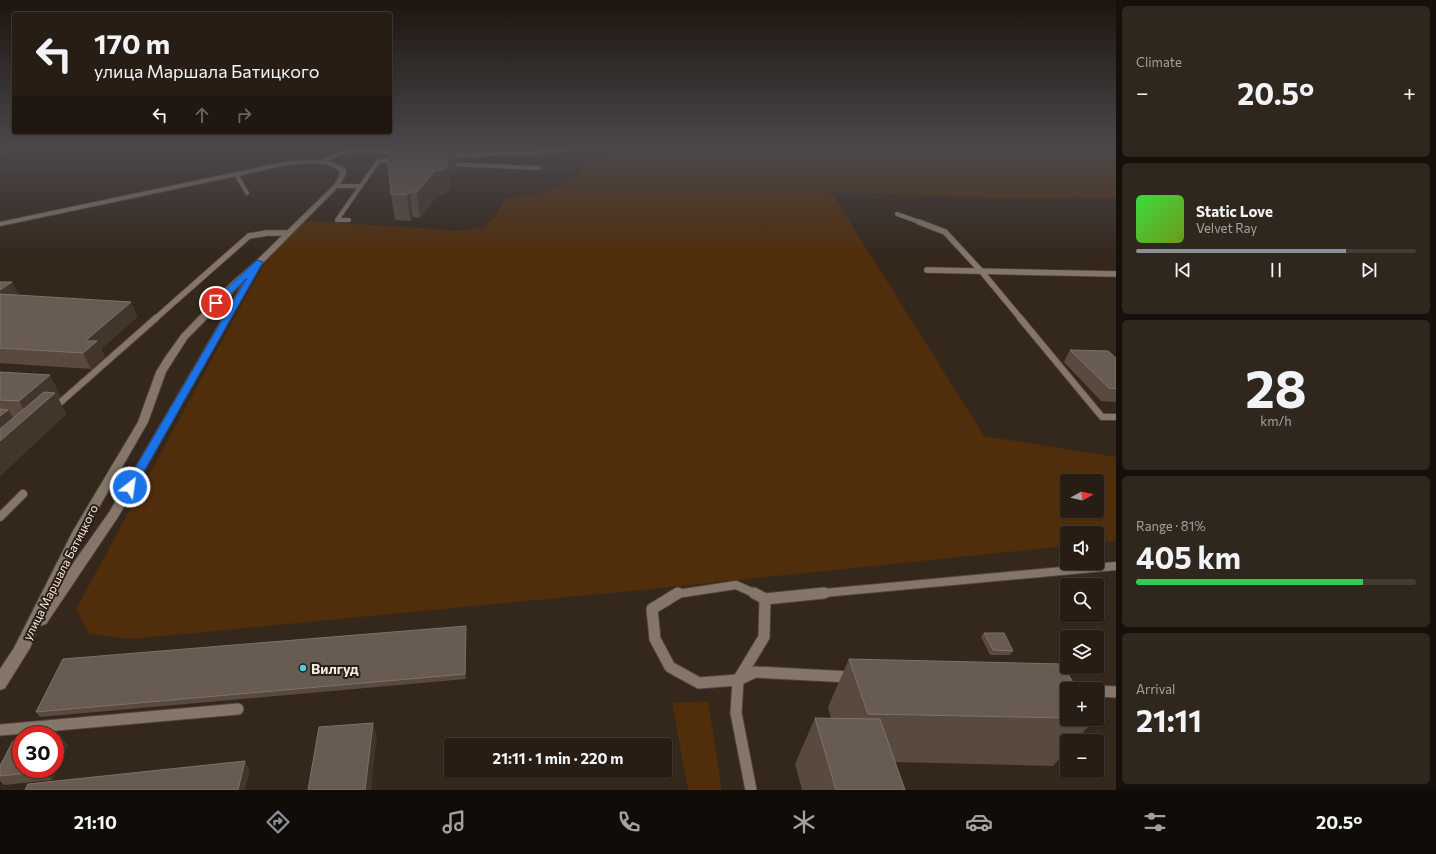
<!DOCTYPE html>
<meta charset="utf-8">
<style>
body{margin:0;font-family:Commissioner,sans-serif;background:#2f261e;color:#f1f3f6;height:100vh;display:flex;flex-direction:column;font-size:15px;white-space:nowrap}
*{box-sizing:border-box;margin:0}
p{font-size:13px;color:#a4a2a0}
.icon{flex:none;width:22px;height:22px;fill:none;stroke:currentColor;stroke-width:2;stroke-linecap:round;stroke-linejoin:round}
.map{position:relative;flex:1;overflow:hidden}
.sheet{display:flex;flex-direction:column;gap:6px;padding:6px;background:#15100c;width:320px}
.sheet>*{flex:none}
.guide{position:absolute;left:12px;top:12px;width:380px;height:122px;border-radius:4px;box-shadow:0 1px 3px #0004,0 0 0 1px #433b34;background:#271d15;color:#f1f3f6;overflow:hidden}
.needle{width:26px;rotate:82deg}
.tools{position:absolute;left:1060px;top:474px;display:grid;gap:8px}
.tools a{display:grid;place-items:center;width:44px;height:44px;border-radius:4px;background:#271d15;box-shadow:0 1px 3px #0004,0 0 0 1px #433b34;font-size:20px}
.speed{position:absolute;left:12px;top:726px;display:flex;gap:8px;font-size:20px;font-weight:700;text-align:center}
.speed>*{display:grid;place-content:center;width:52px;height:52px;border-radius:50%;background:#271d15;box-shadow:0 1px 3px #0004,0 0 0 1px #433b34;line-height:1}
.speed .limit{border:6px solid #d22;background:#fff;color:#111}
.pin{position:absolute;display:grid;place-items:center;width:34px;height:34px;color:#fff;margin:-17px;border:2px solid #fff;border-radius:50%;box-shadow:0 1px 4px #0007}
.me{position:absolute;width:44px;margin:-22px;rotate:30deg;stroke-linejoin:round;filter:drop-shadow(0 0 3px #0008)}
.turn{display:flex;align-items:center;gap:14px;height:84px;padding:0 16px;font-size:18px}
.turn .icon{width:52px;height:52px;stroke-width:2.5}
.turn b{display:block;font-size:28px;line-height:34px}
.lanes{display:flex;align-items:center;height:38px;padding:0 16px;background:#0003;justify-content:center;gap:20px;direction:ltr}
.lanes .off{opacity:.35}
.big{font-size:30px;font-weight:700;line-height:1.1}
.sheet .tile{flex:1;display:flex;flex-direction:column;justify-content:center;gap:6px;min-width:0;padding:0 14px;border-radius:6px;background:#2f261e}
.sheet .dial{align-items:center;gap:0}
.dial b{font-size:52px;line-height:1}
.song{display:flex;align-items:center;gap:12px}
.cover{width:48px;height:48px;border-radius:6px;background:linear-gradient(135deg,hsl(120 70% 55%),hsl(80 70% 35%))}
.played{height:4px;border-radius:2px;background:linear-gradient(90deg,#8c9099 75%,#433b34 75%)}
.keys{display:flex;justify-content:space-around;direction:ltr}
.heat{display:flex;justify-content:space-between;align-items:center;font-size:22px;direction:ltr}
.charge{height:6px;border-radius:3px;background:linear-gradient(90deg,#34c759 81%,#433b34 0)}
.trip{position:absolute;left:444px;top:738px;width:228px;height:40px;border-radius:4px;background:#271d15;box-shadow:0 1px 3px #0004,0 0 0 1px #433b34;font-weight:700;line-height:40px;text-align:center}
.menu{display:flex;height:64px;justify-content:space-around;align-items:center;background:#100c08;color:#a4a2a0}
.menu .icon{width:28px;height:28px}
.menu .active{color:#8c9099}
.menu b{font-size:18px;color:#f1f3f6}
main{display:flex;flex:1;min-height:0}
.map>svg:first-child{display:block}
.green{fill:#502d0b;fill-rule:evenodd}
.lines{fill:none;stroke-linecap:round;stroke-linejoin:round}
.stream{stroke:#6f441e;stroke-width:3}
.service-far4-casing{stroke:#4f443b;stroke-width:5}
.service-far3-casing{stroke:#4f443b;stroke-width:7}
.service-far2-casing{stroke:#4f443b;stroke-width:8}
.service-far1-casing{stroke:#4f443b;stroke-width:10}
.service-casing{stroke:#4f443b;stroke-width:13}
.minor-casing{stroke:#4f443b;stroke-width:2}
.service-far4{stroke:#86766a;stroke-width:4}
.service-far3{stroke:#86766a;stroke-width:5.5}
.service-far2{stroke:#86766a;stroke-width:6}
.service-far1{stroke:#86766a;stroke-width:8}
.service{stroke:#86766a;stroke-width:11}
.minor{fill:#86766a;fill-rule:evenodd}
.wall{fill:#584a3f}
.shaded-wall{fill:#42352a}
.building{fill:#685b51;stroke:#7e7268}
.route{fill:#1a73e8;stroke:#114b97}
.poi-dot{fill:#54cadd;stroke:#2a1d13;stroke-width:1.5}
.labels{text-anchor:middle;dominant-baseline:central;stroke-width:4;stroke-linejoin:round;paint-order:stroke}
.street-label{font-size:12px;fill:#f3eae3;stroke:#2a1d13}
.near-poi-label{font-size:14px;font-weight:bold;fill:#f3eae3;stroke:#2a1d13;text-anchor:start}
</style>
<main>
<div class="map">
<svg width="1116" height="790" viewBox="0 0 1116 790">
<rect width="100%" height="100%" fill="#34271c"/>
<!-- green -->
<g class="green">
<path d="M619 148H1116V198L1074 197 1044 199 831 192 984 436 1116 457V541L1097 543V533H1067V546L641 590 131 639 89 634 76 609 262 267 298 225 310 221 463 231 485 227 495 217 505 199C530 194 562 191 580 172V163L582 160ZM1067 481H1097V511H1067Z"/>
<path d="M708 701 722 790H688L672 703Z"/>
</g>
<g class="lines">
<!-- stream -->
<path class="stream" d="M0 153 14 148"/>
<defs>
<g id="service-far4">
<path d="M544 152 579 148"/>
<path d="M446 154 468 155 544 152 542 148"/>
<path d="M320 162 345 152H398"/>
<path d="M448 164 539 168"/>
<path d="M236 174 247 193"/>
<path d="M336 186H361"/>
<path d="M897 214 922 223"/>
<path d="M349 220H337L379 160 396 161"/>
</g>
<g id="service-far3">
<path d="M919 222 945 232 982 272 1021 319"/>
<path d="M927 270 1116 274"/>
<path d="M155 319 249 236 267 233H287"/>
</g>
<g id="service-far2">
<path d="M1020 318 1102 417H1116"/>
<path d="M54 408 156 318"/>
</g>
<g id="service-far1">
<path d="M0 517 23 494"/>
<path d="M677 594 736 585 756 594"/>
<path d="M813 594 1116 566"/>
</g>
<g id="service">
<path d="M678 593 652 609 655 639 670 667 699 683 738 680 755 672 850 677"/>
<path d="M754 593 765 599 824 593"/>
<path d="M1097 691 1116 692"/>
<path d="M0 730 238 709"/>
<path d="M751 790 736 713 738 680 764 637 765 599"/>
</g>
<path id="minor" d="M307 160C321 160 335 160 346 170L345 176 338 187 257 269 258 270 118 517 46 624 39 626 30 648 5 688 0 690V669L14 648 73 531 138 422 156 372 166 356 181 335 232 282 257 260 334 185 339 176 340 171C323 159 303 163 284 166L0 226V222L284 162ZM245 280 110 511 62 579 83 535 148 422 166 372 187 339Z"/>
</defs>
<!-- service-far4 casing -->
<use href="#service-far4" class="service-far4-casing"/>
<!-- service-far3 casing -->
<use href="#service-far3" class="service-far3-casing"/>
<!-- service-far2 casing -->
<use href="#service-far2" class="service-far2-casing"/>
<!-- service-far1 casing -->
<use href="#service-far1" class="service-far1-casing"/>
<!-- service casing -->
<use href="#service" class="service-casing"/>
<!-- minor casing -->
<use href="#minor" class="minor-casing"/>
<!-- service-far4 -->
<use href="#service-far4" class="service-far4"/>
<!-- service-far3 -->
<use href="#service-far3" class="service-far3"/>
<!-- service-far2 -->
<use href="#service-far2" class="service-far2"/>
<!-- service-far1 -->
<use href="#service-far1" class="service-far1"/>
<!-- service -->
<use href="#service" class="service"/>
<!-- minor -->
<use href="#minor" class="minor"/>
</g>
<!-- wall -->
<g class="wall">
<path d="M575 148H597V151L575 152Z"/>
<path d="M457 169 450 177 449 191 442 195H438L420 218 413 217 410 221 395 220 391 194Z"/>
<path d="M0 282H12L19 296 131 302 137 317 101 349 105 357 91 369 0 363Z"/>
<path d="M1070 350 1116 358V402L1101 401 1064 362Z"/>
<path d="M0 372 61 396 58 398 66 414 0 476Z"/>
<path d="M466 626V679L40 717 36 712Z"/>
<path d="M984 633 1013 651 1010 655H990L981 637Z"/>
<path d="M849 659 1067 689V719H1095L1075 741H1067V750L1053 766 895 762 905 790H802L795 764 815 718H831L828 707Z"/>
<path d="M68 745 52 780 4 785 0 781V766Z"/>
</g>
<!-- shaded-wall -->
<g class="shaded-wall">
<path d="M454 148H455L457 169 450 177 449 191 442 195H438L420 218 417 192 447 154Z"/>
<path d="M410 192 413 217 410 221 407 195Z"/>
<path d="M12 282 20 297 0 305V290Z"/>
<path d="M131 302 137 317 101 349 105 357 91 369 83 353 85 341Z"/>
<path d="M50 375 61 396 58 398 66 414 0 476V416L8 410 18 425 28 416 19 401Z"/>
<path d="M466 626V679L465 674Z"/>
<path d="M373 723 377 736 371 790H365Z"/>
<path d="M60 736 68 745 52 780 44 771 45 769H55V747Z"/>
<path d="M245 761 250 770 245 790H238Z"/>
</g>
<!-- building -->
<g class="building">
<path d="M389 148H454L447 154V167L440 171H435L417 192H410L407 195 391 194 388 162Z"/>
<path d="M0 282H12L0 290Z"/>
<path d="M0 294 131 302 85 341H97L83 353 0 348Z"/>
<path d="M1070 350 1108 351 1116 358V389L1109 388Z"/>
<path d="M0 372 50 375 19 401 0 400Z"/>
<path d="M44 392 55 393 0 441V429Z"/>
<path d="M0 409 8 410 0 416Z"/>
<path d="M466 626 465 674 36 712 63 659Z"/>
<path d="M984 633H1004L1013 651 993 650Z"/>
<path d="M849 659 1062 664 1077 689H1067V718L868 714Z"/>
<path d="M815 718 880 719 905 790H836Z"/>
<path d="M373 723 365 790H308L319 727Z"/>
<path d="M55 736H60L55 747Z"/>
<path d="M21 740V769H45L44 771 0 776V766L13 741Z"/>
<path d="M245 761 238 790H25L28 784Z"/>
</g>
<!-- sky -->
<linearGradient id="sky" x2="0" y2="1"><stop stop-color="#1d150f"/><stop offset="0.57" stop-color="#4a474b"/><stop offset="1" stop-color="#4a474b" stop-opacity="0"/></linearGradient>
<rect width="1116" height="258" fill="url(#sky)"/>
<!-- route -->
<path class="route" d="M257 260 263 262 135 487 133 490H126L124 487 247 278 219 305 216 306 212 303Z"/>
<!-- markers -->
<circle class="poi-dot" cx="303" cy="668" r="4"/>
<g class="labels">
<!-- street labels -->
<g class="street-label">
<text transform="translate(60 572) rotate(-63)">улица Маршала Батицкого</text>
</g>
<!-- near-poi labels -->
<g class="near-poi-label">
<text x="311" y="668">Вилгуд</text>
</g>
</g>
</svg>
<div class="tools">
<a><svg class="needle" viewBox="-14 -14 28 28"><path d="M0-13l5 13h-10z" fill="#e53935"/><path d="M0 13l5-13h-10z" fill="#a4a2a0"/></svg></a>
<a><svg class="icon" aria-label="sound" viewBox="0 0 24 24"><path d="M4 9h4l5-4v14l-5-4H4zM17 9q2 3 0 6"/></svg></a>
<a><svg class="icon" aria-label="search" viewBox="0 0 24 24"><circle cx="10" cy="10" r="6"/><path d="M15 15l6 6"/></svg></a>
<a><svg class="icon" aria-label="layers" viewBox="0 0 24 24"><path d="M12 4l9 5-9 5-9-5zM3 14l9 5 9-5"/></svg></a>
<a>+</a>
<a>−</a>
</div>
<div class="speed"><div class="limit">30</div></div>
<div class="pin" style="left:216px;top:303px;background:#d93025"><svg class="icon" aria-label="arrive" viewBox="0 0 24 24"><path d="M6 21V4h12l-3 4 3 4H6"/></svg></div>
<svg class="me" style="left:130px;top:487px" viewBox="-20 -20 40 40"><circle r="17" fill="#1a73e8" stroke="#fff" stroke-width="3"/><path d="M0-11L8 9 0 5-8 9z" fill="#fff"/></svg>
<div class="trip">21:11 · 1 min · 220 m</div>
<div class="guide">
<div class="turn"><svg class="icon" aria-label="left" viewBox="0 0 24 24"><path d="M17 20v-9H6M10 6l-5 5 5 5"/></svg><div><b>170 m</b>улица Маршала Батицкого</div></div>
<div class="lanes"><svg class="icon" aria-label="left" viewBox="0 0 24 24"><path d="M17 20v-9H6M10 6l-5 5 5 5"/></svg><svg class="icon off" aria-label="ahead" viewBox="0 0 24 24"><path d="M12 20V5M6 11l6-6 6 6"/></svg><svg class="icon off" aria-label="right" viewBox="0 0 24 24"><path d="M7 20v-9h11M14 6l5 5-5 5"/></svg></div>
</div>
</div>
<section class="sheet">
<div class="tile"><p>Climate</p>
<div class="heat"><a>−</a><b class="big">20.5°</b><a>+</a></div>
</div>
<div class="tile">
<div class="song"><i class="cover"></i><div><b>Static Love</b><p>Velvet Ray</p></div></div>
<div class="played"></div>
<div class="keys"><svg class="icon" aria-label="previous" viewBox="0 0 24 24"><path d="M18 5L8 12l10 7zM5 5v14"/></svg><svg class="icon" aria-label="pause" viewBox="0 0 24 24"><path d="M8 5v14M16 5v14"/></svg><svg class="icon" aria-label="next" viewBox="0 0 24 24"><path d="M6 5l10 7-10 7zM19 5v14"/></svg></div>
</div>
<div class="tile dial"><b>28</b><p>km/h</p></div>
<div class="tile"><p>Range · 81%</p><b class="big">405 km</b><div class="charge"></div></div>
<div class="tile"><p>Arrival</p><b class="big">21:11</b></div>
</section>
</main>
<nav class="menu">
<b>21:10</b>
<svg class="icon active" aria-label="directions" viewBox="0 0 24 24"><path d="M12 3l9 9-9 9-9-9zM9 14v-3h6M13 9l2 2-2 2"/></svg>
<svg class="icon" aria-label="music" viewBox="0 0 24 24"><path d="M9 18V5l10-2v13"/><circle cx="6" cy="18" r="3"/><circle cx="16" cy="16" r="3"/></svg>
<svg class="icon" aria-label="phone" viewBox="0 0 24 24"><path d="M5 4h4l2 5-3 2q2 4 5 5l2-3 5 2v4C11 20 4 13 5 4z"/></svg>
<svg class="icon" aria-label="climate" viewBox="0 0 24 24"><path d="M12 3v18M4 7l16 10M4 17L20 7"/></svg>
<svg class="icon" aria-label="car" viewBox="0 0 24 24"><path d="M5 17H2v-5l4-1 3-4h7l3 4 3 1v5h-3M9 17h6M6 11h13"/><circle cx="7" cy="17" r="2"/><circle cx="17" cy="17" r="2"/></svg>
<svg class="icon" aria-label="filters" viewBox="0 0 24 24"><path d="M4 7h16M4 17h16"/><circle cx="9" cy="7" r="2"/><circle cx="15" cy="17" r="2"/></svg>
<b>20.5°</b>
</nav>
